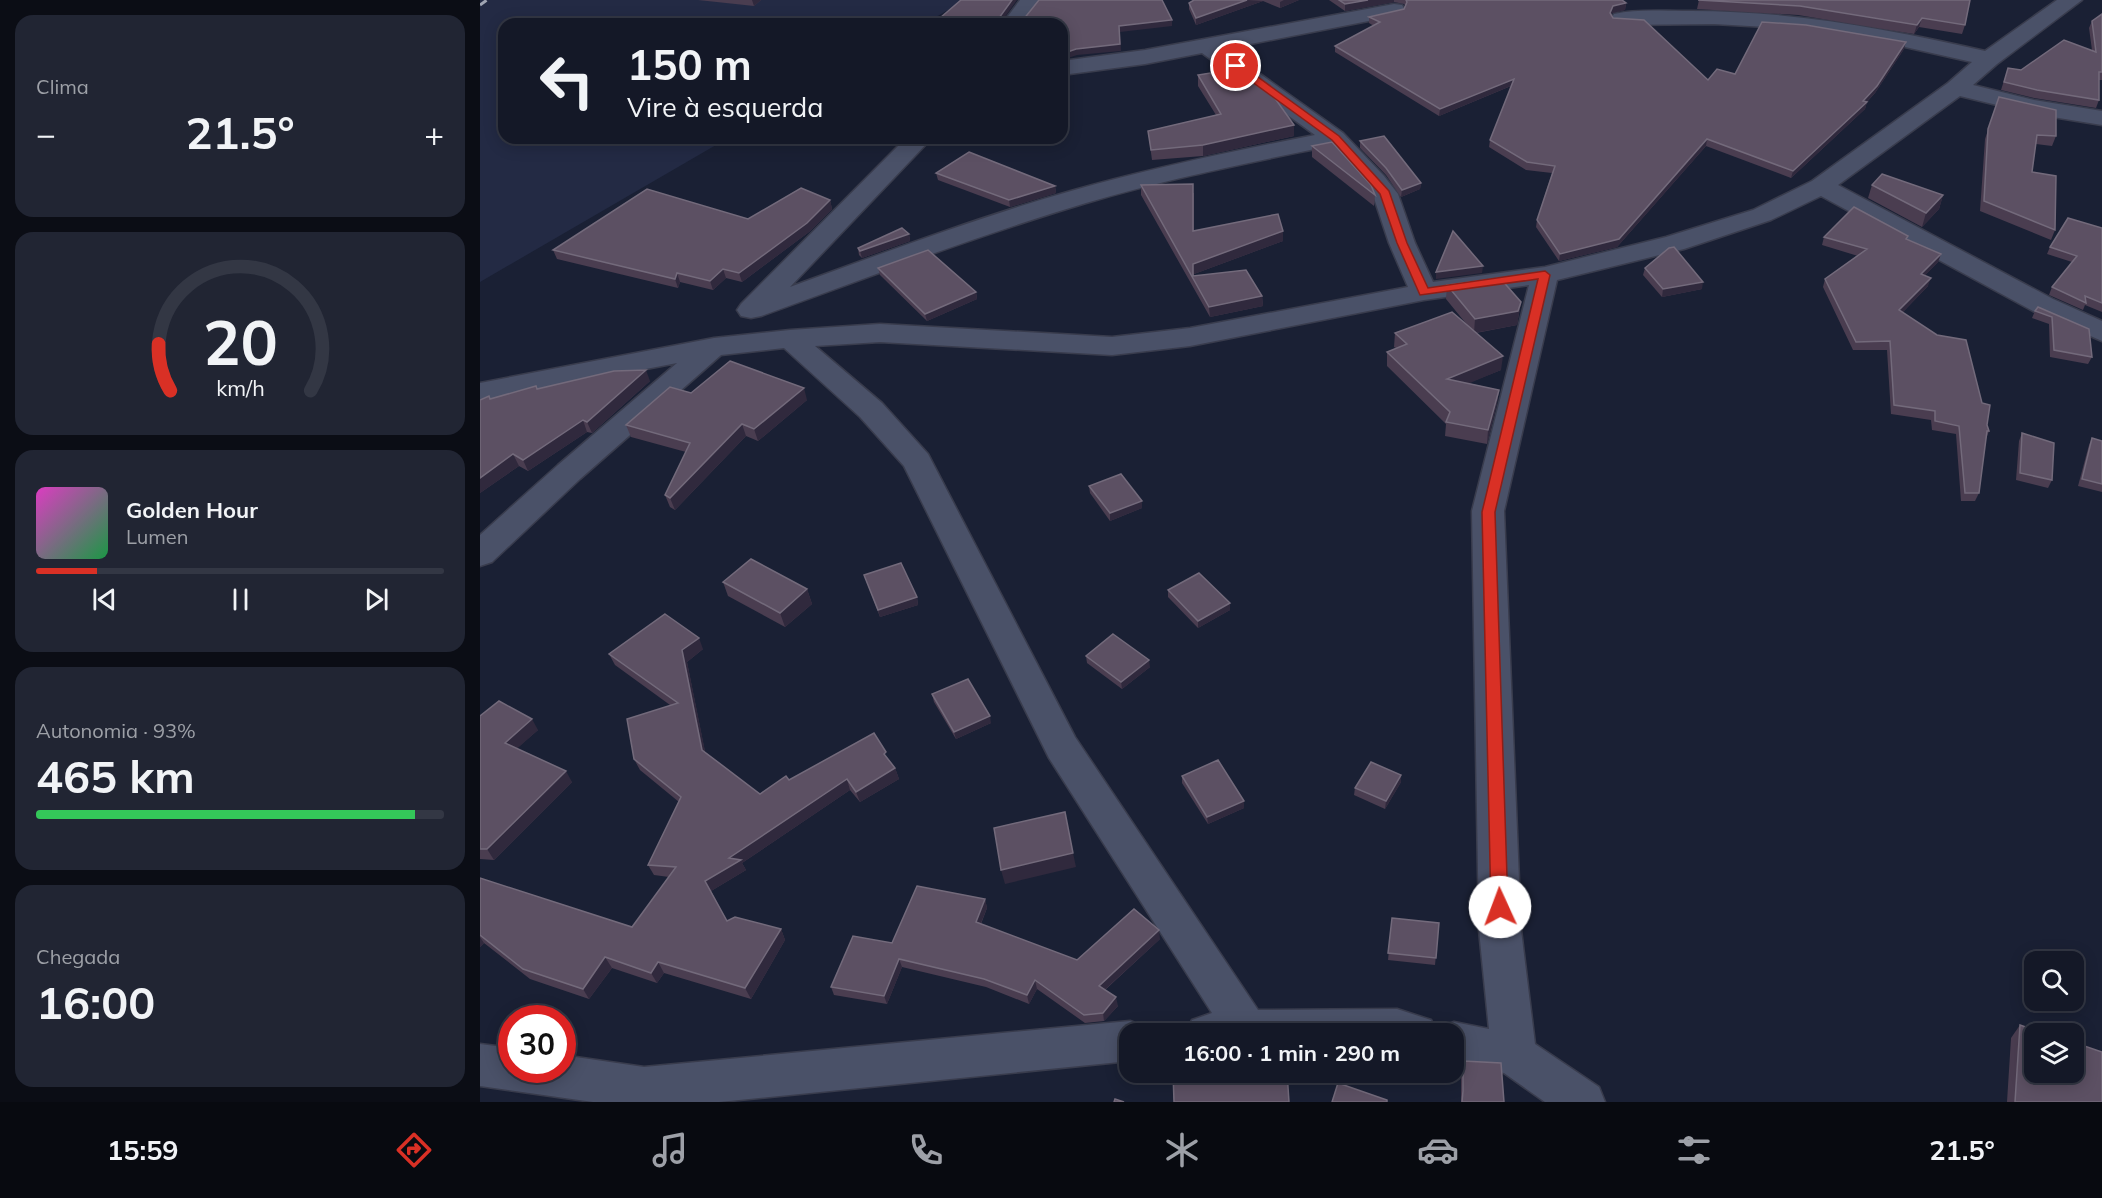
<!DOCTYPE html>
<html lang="pt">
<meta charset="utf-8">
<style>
body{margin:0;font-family:Mulish,sans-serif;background:#212533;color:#f1f3f6;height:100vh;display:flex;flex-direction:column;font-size:22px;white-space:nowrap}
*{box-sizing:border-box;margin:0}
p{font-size:20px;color:#9da0a7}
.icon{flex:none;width:33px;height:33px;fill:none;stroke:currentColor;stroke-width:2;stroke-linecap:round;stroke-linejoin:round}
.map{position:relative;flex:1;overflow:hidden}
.sheet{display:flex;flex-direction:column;gap:15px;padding:15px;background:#0b0d15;width:480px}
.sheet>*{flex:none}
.guide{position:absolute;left:18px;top:18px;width:570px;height:126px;border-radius:18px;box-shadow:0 3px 15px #0003,0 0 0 2px #333744;background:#141827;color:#f1f3f6;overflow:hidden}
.tools{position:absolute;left:1544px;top:951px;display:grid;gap:12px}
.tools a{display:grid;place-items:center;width:60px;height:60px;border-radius:12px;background:#141827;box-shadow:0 3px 15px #0003,0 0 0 2px #333744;font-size:30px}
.speed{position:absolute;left:18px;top:1005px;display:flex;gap:12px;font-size:30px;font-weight:700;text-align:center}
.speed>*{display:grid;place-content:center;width:78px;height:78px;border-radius:50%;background:#141827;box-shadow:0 3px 15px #0003,0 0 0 2px #333744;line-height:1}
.speed .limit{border:9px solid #d22;background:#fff;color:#111}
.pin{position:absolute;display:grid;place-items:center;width:51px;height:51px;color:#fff;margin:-26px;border:3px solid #fff;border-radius:50%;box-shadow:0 2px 6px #0007}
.me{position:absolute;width:66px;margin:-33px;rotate:358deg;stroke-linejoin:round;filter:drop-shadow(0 0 4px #0008)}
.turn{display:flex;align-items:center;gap:21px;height:126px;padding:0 30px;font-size:27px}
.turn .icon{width:78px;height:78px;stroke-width:2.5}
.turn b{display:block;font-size:42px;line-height:51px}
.big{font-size:45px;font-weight:700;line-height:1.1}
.sheet .tile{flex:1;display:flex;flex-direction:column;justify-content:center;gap:9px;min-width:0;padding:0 21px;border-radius:18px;background:#212533}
.sheet .dial{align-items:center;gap:0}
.dial svg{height:156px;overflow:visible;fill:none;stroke:#333744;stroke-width:7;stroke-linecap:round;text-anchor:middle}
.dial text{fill:#f1f3f6;stroke:none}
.song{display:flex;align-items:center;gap:18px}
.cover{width:72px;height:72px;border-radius:9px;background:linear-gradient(135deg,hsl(310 70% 55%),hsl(140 70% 35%))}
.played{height:6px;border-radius:3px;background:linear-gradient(90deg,#d93025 15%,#333744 15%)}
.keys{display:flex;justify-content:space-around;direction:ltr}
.heat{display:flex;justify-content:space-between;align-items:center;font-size:33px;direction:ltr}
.charge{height:9px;border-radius:4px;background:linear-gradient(90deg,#34c759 93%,#333744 0)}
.trip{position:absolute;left:639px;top:1023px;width:345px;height:60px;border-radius:18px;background:#141827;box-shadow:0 3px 15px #0003,0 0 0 2px #333744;font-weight:700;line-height:60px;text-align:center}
.tabs{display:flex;height:96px;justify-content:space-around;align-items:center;background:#080a10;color:#9da0a7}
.tabs .icon{width:42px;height:42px}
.tabs .selected{color:#d93025}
.tabs b{font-size:27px;color:#f1f3f6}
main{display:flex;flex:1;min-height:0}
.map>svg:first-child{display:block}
.built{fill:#232a44}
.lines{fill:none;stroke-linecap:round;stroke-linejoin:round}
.street-casing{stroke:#393c4d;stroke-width:3}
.street{fill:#4a5168;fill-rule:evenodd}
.rail{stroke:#a0a5b3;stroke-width:3;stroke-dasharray:8 8;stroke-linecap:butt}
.wall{fill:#4a3d50}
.shaded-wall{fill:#30293d}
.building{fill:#5c5063;stroke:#736a7b;stroke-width:1.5}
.route{fill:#d93025;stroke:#8d1f18;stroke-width:1.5}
</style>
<main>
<section class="sheet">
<div class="tile"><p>Clima</p>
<div class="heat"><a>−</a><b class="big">21.5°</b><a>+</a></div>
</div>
<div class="tile dial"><svg viewBox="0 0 100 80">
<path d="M14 69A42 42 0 1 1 86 69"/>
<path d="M14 69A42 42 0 0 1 8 45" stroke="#d93025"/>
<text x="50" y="56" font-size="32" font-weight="700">20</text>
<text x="50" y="72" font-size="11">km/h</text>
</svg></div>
<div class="tile">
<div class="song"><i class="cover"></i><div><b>Golden Hour</b><p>Lumen</p></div></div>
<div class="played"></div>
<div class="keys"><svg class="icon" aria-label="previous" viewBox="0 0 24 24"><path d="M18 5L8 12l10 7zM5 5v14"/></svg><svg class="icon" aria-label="pause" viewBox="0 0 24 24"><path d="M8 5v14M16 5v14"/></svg><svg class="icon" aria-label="next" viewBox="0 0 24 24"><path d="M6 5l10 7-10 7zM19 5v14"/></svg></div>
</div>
<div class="tile"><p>Autonomia · 93%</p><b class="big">465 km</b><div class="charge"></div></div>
<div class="tile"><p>Chegada</p><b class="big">16:00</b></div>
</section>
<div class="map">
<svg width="1622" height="1102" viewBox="0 0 1622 1102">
<rect width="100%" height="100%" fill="#1a2034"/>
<!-- built -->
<path class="built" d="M0 0H485L444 24H24V138H248L0 282Z"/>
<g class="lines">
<defs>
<g id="street">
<path d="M540 0H562L544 24H522Z"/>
<path d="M1577 0H1602L1517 64 1493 85 1554 100 1622 111V125L1554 114 1480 96 1358 185 1573 299 1622 321V341L1553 311 1341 196 1291 220 1204 249 1077 280 1024 511 1041 930 1055 1044 1119 1087 1125 1102H1065L1024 1073 974 1062V1034H705L712 1020 732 1013 569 758 424 466 380 417 304 348 241 355 100 479 12 562 0 566V535L78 465 197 363 0 401V383L234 338 310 330 400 324 632 337 710 328 928 287 909 243 893 195 849 146C768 163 686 179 606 203 496 236 389 277 281 316L271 318 261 316 257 310 261 304 426 138H452L310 287C403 253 496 218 591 191 671 168 753 151 835 135L722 53 665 64 582 75V61L665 50 914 4 922 5 925 10 922 15 914 16 745 49 863 133 904 176 918 194 935 243 953 282 1065 267 1186 237 1273 210 1332 181 1468 83 1492 62 1394 40 1325 29 1234 24 1142 25 1134 24 1131 19 1134 14C1156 9 1181 11 1203 11 1306 10 1405 28 1505 51ZM1049 285 992 511 999 930 1009 1029 974 1022 959 1028 957 1032 951 1020 917 1009 778 1010 595 737 448 454 402 403 335 346 400 342 632 355 710 346 944 300Z"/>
<path d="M650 1021 665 1027 668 1034H650V1061L239 1102H113L0 1086V1044L32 1048V1070H82V1055L164 1067Z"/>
</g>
</defs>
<!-- street casing -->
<use href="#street" class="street-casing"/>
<!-- street -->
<use href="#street" class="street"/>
<!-- rail -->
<path class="rail" d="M0 5 7 0"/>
</g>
<!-- wall -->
<g class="wall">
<path d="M218 0H281L274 6Z"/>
<path d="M714 0H819L800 8 783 1 716 25 709 9V3Z"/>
<path d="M849 0H1142L1146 3 1145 10 1132 13 1131 15 1133 18 1228 80 1255 74 1424 49 1395 93 1387 102 1385 109 1311 178 1226 146 1137 247 1079 261 1056 227 1057 220 1072 173 1046 170 1009 147 1010 140 1031 86 959 116 855 52V46L894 26 889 23V17L924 9 926 7 924 4 914 2 865 11Z"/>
<path d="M1219 0H1490L1485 25 1482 34 1439 27 1434 34 1318 15 1217 9Z"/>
<path d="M1622 14V80H1619V100L1616 108 1554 98 1521 90 1528 68 1541 70 1612 50 1609 28 1612 21Z"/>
<path d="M718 75 814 125V136L723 156 672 160 668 131 736 115 718 86Z"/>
<path d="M1519 97 1576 136 1572 146 1556 144 1552 172 1575 230 1571 240 1500 211 1505 139Z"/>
<path d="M880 141 941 183 940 189 921 197 906 175 880 148Z"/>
<path d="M832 146 895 195 894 206 832 157Z"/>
<path d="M456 173 575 186 576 193 530 207 458 180Z"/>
<path d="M661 185 714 193V231H803V241L714 274V276L782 296 783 306 730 317 661 195Z"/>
<path d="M1392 185 1463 195 1459 209 1442 227 1388 198Z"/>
<path d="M350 200 352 209 329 232 262 282 246 278 233 290 200 282 198 288 77 259 73 250 268 219Z"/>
<path d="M1622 228V312L1605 305 1603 310 1569 295 1572 287 1592 262 1567 254 1570 247Z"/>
<path d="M429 234 430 241 382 258 379 255 378 248Z"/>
<path d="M1344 237 1427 239 1461 254 1458 262 1445 275 1448 286 1422 313 1507 425 1509 431 1506 439 1499 493 1495 501H1481L1476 434 1452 430 1451 420 1411 414 1407 350H1373L1343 287 1345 279 1378 256 1342 245Z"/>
<path d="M398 268 496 292 497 299 447 321 400 275Z"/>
<path d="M1165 268 1222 289 1182 297 1163 275Z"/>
<path d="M967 285 1041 302 1037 325 996 333 1021 370 988 383 1019 390 1017 403 1007 444 965 436 966 424 907 366V352L916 348 914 347 915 333 988 326 966 299Z"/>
<path d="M1555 311 1609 329 1612 357 1608 364 1570 357 1569 324 1552 318Z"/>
<path d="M170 381 112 433 107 432 48 471 39 466 0 493 10 399 57 389Z"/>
<path d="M211 393 327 400 278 441 266 436 195 510 190 507 185 495 206 452 151 437 146 425Z"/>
<path d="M1542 433 1572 480 1568 488 1536 480 1539 441Z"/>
<path d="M1612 438 1622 441V492L1598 486 1609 445Z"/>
<path d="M609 486 662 508 630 521 610 493Z"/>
<path d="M384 575 437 597 438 605 400 617Z"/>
<path d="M243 582 327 589 332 604 305 627 248 596Z"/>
<path d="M688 590 750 610 718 628 688 597Z"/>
<path d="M223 649 207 662 225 752 280 794 309 780 407 758 415 768 419 779 380 802 370 790 262 863 266 870 231 891 247 921 301 929 305 940 271 999 184 973 177 983 132 968 109 999 50 979 4 943 0 947V878L152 927 189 877 174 875 168 865 199 802 160 770 154 759 190 705 135 665 129 654Z"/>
<path d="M606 656 670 667 642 689 607 663Z"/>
<path d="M452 694 511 723 476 739 454 702Z"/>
<path d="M0 716 58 730 37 748 92 782 14 860 0 859Z"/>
<path d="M702 776 764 808 728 824 702 783Z"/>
<path d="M921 782 905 809 874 795 875 788Z"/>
<path d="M505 899 507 908 501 924 597 960 680 939 625 990 638 1006 624 1021 605 1023 557 989 549 1004 506 987 422 967 407 1004 354 995 351 987 412 943Z"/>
<path d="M912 918 959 923 955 965 908 960Z"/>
<path d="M1540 1025 1622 1102H1527L1531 1038Z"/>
<path d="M983 1061 1024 1102H981V1072Z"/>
</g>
<!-- shaded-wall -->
<g class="shaded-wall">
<path d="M272 0H281L274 6Z"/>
<path d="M532 0H537L520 24 519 18Z"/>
<path d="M767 0 783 1 716 25V18Z"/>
<path d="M804 0H819L800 8V2Z"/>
<path d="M888 0H914V2L865 11V4Z"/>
<path d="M1146 3 1145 10 1132 13 1129 20 1130 13 1133 6Z"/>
<path d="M1442 18 1439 27 1434 34 1437 25Z"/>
<path d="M692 20V26L640 32 641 51 597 55 582 60V54L639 26Z"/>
<path d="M1426 42 1424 49 1395 93 1381 108 1383 101Z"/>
<path d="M1034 79 1033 85 959 116 960 109Z"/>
<path d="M1387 102 1385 109 1311 178 1313 171Z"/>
<path d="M814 125V136L723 156V145Z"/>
<path d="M1227 139 1226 146 1137 247 1079 261 1080 254Z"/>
<path d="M941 183 940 189 921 197 922 190Z"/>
<path d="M575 186 576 193 530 207 529 200Z"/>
<path d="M1463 195 1459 209 1442 227 1446 213Z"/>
<path d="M350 200 352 209 329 232 262 282 259 273Z"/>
<path d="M803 231V241L714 274V279L713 264Z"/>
<path d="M429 234 430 241 382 258 380 251Z"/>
<path d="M1461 254 1458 262 1438 282 1441 274Z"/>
<path d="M1003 266 1002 273 956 279V272Z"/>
<path d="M243 269 246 278 233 290 230 281Z"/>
<path d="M197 273 200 282 198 288 195 279Z"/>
<path d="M1451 278 1448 286 1416 319 1419 310Z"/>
<path d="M1223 282 1222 289 1182 297 1183 289Z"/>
<path d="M496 292 497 299 447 321 445 314Z"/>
<path d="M782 296 783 306 730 317 729 307Z"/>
<path d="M1041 302 1037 325 994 333 995 319Z"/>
<path d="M1023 356 1021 370 966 393 967 379Z"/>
<path d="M166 370 170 381 112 433 107 422Z"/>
<path d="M324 388 327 400 278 441 274 429Z"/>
<path d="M1019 390 1017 403 1007 444 1008 430Z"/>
<path d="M103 420 107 432 48 471 43 460Z"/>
<path d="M262 424 266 436 195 510 190 498Z"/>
<path d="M33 454 39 466 0 493V478Z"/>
<path d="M662 501V508L630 521V513Z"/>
<path d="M327 589 332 604 305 627 300 613Z"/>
<path d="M437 597 438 605 400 617 398 610Z"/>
<path d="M750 603V610L718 628V621Z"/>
<path d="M219 638 223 649 207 662 227 761 222 750 202 650Z"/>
<path d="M669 660 670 667 642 689 641 682Z"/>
<path d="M510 716 511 723 476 739 474 732Z"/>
<path d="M52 719 58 730 31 754 25 743Z"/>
<path d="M415 768 419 779 380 802 376 792Z"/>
<path d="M86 771 92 782 14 860 7 849Z"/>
<path d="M921 775V782L905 809 906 801Z"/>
<path d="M367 779 370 790 262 863 266 870 231 891 225 881 249 858Z"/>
<path d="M764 801V808L728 824 727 817Z"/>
<path d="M593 853 596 867 525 884 521 870Z"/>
<path d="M505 899 507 908 498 930 496 922Z"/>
<path d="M301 929 305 940 271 999 265 988Z"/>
<path d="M679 930 680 939 620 994 619 986Z"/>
<path d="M0 937 4 943 0 947Z"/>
<path d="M125 957 132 968 109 999 103 989Z"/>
<path d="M419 959 422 967 407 1004 404 996Z"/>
<path d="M178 962 184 973 177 983 171 973Z"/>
<path d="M555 980 557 989 549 1004 547 995Z"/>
<path d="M636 997 638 1006 624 1021 623 1013Z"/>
</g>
<!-- building -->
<g class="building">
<path d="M481 0H532L519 18 521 20H543L559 0H682L692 20 639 26 640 44 596 49 582 54V24H453Z"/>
<path d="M714 0H767L716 18 709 3Z"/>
<path d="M859 0H888L865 4Z"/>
<path d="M926 0H1142L1146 3 1133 6 1130 13 1133 18 1164 20 1228 80 1237 69 1255 74 1282 22 1326 25 1426 42 1397 86 1383 101 1387 102 1313 171 1227 139 1139 239 1080 254 1057 220 1075 166 1047 162 1010 140 1034 79 960 109 855 46 900 22 889 17 924 9 927 2Z"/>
<path d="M1218 0H1490L1485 25 1442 18 1437 25 1320 6Z"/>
<path d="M1622 14V72H1619V100L1557 90 1524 82 1528 68 1541 70 1584 40 1616 52 1612 21Z"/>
<path d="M755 69 794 97 814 125 723 145 671 150 668 131 741 114 718 75Z"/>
<path d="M1519 97 1576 110V136L1557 135 1552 172 1576 176 1575 230 1504 201 1508 129Z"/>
<path d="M904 136 941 183 922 190 906 168 880 141Z"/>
<path d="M852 142 891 185 895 195 832 146Z"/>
<path d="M489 152 575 186 529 200 456 173Z"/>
<path d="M1402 174 1463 195 1446 213 1392 185Z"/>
<path d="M713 184V231L798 214 803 231 713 264V276L766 270 782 296 729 307 661 185Z"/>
<path d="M321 188 350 200 327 223 259 273 243 269 230 281 197 273 195 279 73 250 167 189 268 219Z"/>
<path d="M1374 207 1428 236 1426 239 1461 254 1441 274 1451 278 1419 310 1457 335 1486 340 1502 403 1510 405 1507 425 1509 431H1507L1499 493H1485L1479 426 1455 421V411L1414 405 1410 341 1376 342 1345 279 1387 249 1344 237Z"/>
<path d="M1588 218 1622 228V303L1605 296 1606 303 1572 287 1597 256 1570 247Z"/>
<path d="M422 228 429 234 380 251 378 248Z"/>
<path d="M973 231 1003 266 956 272Z"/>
<path d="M1194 247 1223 282 1183 289 1165 268 1189 248Z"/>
<path d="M448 250 496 292 445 314 398 268Z"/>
<path d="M1020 278 1041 302 1038 311 995 319 967 285Z"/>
<path d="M1558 307 1609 329 1612 357 1574 350 1572 317 1555 311Z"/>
<path d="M972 312 1023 356 967 379 1019 390 1008 430 966 422 970 412 907 352 927 344 915 333Z"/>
<path d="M250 361 324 388 274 429 262 424 190 498 185 495 210 443 146 425 190 387 211 393Z"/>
<path d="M166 370 107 422 103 420 43 460 33 454 0 478V400L9 396 10 399 56 386 57 389 134 371Z"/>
<path d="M1542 433 1574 443 1572 480 1540 473Z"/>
<path d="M1612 438 1622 441V484L1602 479Z"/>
<path d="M641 474 662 501 630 513 609 486Z"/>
<path d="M271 559 327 589 300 613 243 582Z"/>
<path d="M421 563 437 597 398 610 384 575Z"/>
<path d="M719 573 750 603 718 621 688 590Z"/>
<path d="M185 614 219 638 202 650 222 750 280 794 306 776 309 780 394 733 406 752 404 754 415 768 376 792 367 779 249 858 261 860 225 881 247 921 255 917 301 929 265 988 178 962 171 973 125 957 103 989 43 969 0 935V878L152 927 196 867 168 865 201 797 154 759 147 719 198 703 129 654Z"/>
<path d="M633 634 669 660 641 682 606 656Z"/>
<path d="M488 679 510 716 474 732 452 694Z"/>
<path d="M19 701 52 719 25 743 86 771 7 849H0V716Z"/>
<path d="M738 760 764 801 727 817 702 776Z"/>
<path d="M891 762 921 775 906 801 875 788Z"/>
<path d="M585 812 593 853 521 870 514 828Z"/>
<path d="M437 886 505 899 496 922 597 960 654 909 679 930 619 986 636 997 623 1013 604 1015 555 980 547 995 504 979 419 959 404 996 351 987 373 936 412 943Z"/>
<path d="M912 918 959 923 956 958 908 953Z"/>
<path d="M1540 1025 1565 1034H1554V1072H1593V1042L1622 1052V1102H1535Z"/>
<path d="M983 1061 1021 1063 1024 1102H982L983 1091Z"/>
<path d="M693 1072H807L809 1102H694Z"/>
<path d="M858 1083 907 1100V1102H852Z"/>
<path d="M635 1099 644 1102H634Z"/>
</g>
<!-- route -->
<path class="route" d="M753 64H760L859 136 909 191 927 243 948 288 1065 271 1070 275 1015 512 1028 907 1026 912 1020 914 1014 912 1011 907 1002 512 1058 279 940 295 917 243 900 194 852 140 753 68Z"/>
</svg>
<div class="tools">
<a><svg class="icon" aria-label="search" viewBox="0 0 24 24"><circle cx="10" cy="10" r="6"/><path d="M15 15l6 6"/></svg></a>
<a><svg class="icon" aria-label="layers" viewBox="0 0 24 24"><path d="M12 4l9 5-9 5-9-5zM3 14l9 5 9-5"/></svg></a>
</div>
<div class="speed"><div class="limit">30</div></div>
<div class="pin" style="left:756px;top:66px;background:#d93025"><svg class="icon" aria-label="arrive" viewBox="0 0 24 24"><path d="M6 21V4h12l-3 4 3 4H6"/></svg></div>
<svg class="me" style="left:1020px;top:907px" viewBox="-20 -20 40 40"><circle r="19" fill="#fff"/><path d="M0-13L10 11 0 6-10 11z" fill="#d93025"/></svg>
<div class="trip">16:00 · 1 min · 290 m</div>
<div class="guide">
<div class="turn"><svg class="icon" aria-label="left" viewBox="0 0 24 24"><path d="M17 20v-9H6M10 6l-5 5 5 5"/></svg><div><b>150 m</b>Vire à esquerda</div></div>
</div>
</div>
</main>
<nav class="tabs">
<b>15:59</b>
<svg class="icon selected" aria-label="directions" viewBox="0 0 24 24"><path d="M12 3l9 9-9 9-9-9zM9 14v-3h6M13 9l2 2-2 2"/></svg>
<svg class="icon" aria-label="music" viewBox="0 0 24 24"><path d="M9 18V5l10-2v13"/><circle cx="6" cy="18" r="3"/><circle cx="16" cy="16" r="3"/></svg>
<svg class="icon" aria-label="phone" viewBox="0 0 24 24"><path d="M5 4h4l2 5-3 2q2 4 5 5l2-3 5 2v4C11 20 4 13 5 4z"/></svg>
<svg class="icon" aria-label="climate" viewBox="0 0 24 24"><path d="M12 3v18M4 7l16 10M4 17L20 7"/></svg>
<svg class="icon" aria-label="car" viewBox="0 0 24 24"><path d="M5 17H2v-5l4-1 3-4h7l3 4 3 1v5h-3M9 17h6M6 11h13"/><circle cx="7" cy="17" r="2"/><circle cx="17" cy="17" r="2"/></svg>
<svg class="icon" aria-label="filters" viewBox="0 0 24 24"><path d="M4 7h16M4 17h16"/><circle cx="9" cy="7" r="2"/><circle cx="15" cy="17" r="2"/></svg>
<b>21.5°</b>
</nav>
